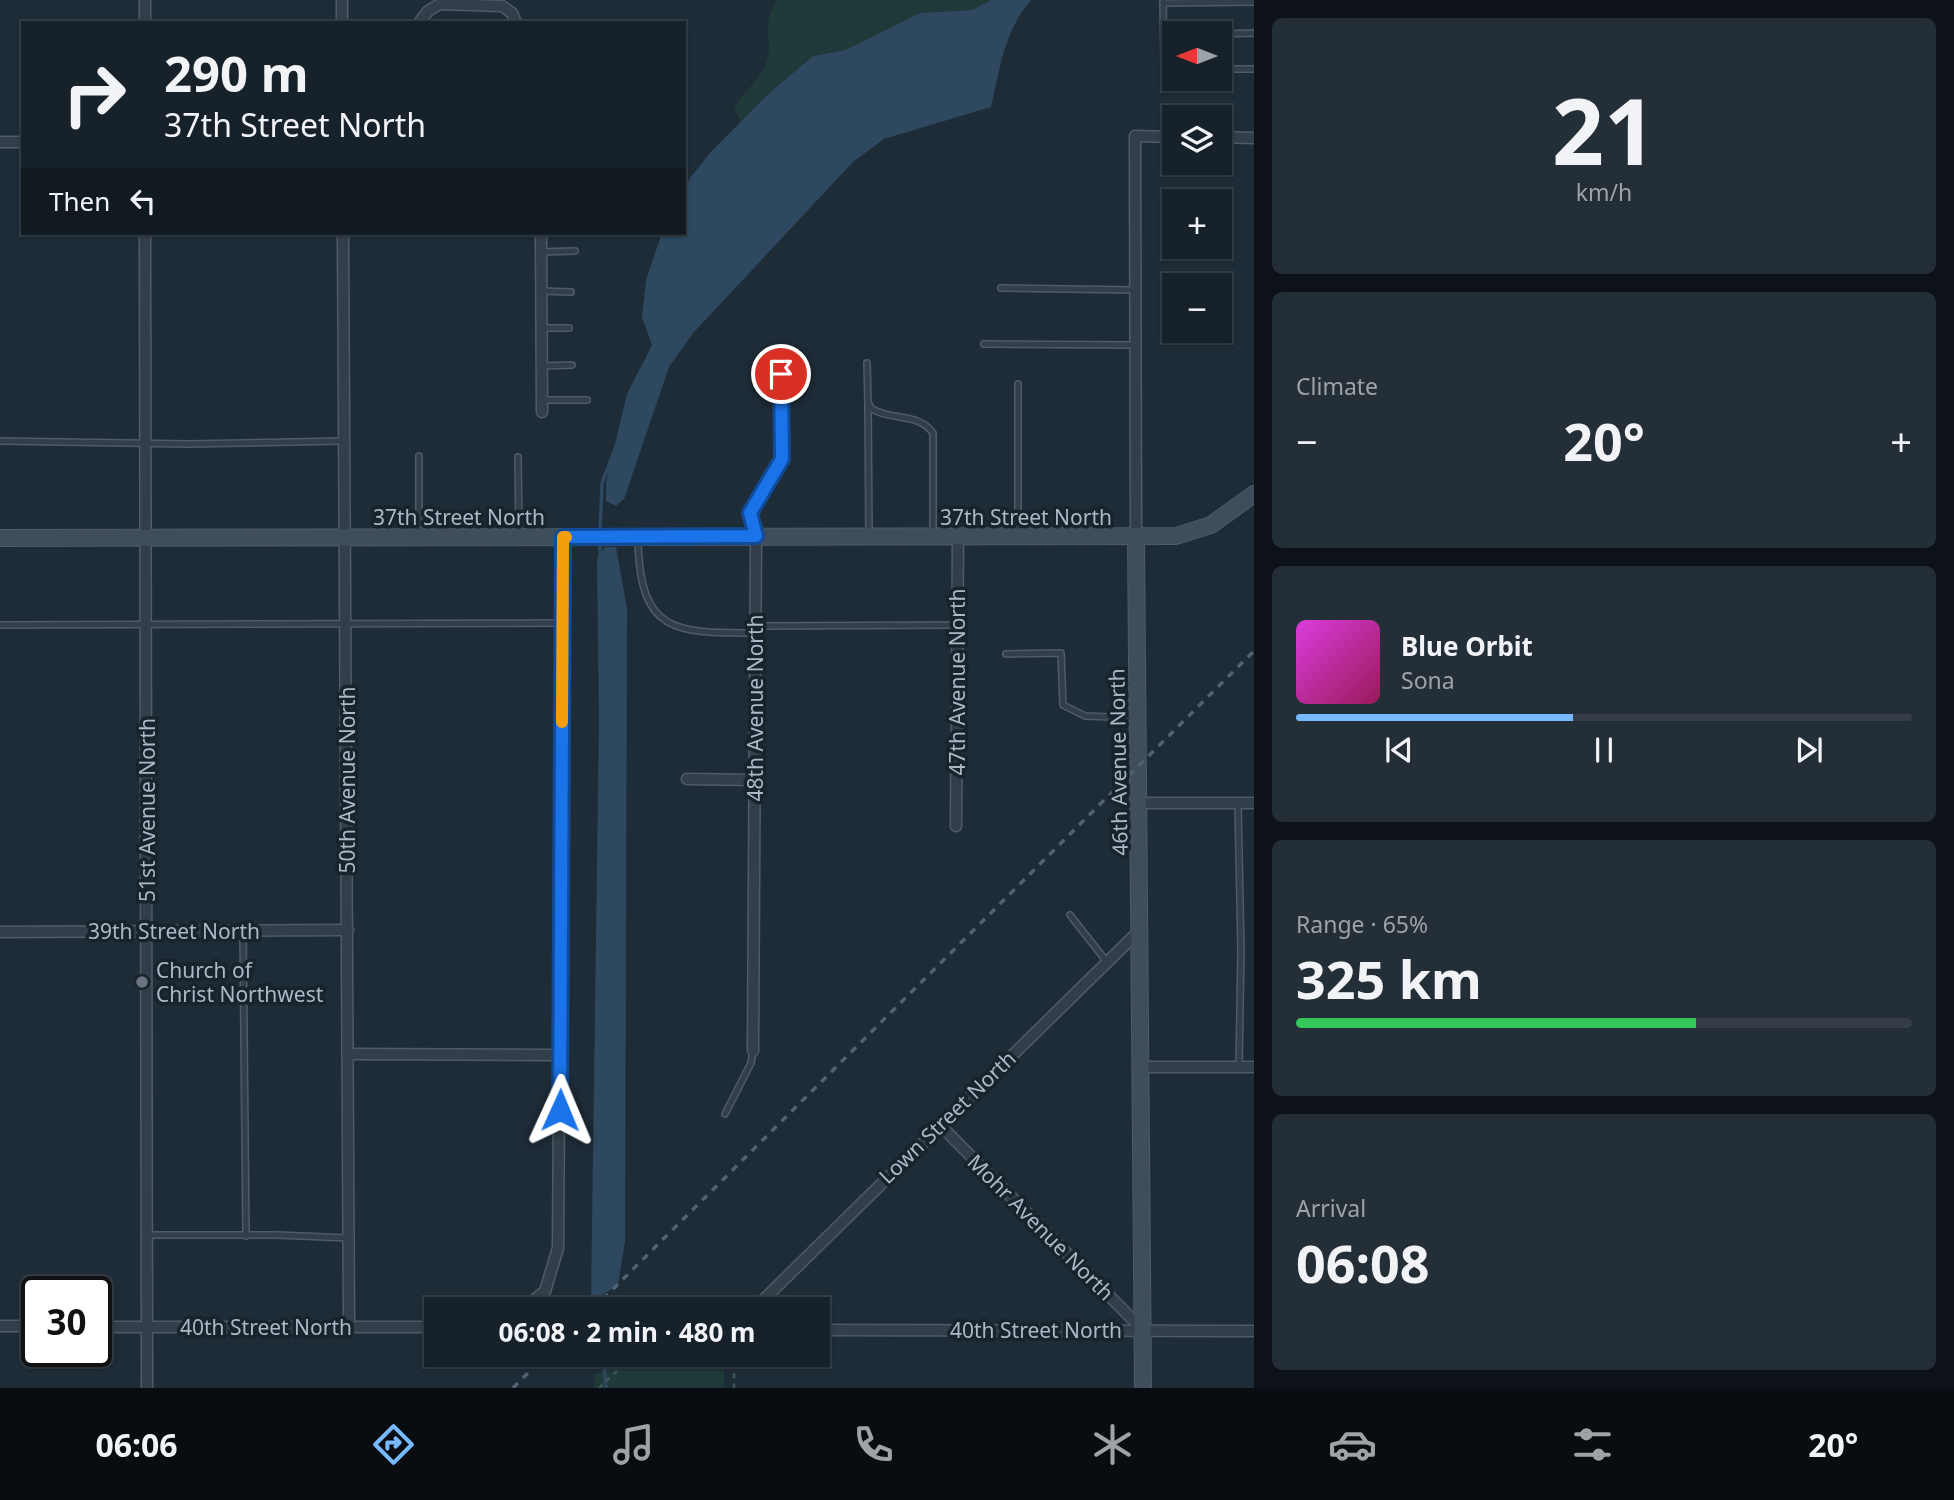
<!DOCTYPE html>
<meta charset="utf-8">
<style>
body{margin:0;font-family:"Noto Sans",sans-serif;background:#232e36;color:#f1f3f6;height:100vh;display:flex;flex-direction:column;font-size:26px;white-space:nowrap}
*{box-sizing:border-box;margin:0}
p{font-size:23px;color:#9ea3a8}
.icon{flex:none;width:38px;height:38px;fill:none;stroke:currentColor;stroke-width:2;stroke-linecap:round;stroke-linejoin:round}
.map{position:relative;flex:1;overflow:hidden}
.drawer{display:flex;flex-direction:column;gap:18px;padding:18px;background:#0c1217;width:700px}
.drawer>*{flex:none}
.top-card{position:absolute;left:21px;top:21px;width:665px;height:214px;border-radius:0px;box-shadow:0 2px 5px #0004,0 0 0 2px #353e47;background:#16212a;color:#f1f3f6;overflow:hidden}
.needle{width:46px;rotate:270deg}
.controls{position:absolute;left:1162px;top:21px;display:grid;gap:14px}
.controls a{display:grid;place-items:center;width:70px;height:70px;border-radius:0px;background:#16212a;box-shadow:0 2px 5px #0004,0 0 0 2px #353e47;font-size:35px}
.speed{position:absolute;left:21px;top:1276px;display:flex;gap:14px;font-size:35px;font-weight:700;text-align:center}
.speed>*{display:grid;place-content:center;width:91px;height:91px;border-radius:50%;background:#16212a;box-shadow:0 2px 5px #0004,0 0 0 2px #353e47;line-height:1}
.speed .limit{border:4px solid #111;border-radius:10px;background:#fff;color:#111}
.pin{position:absolute;display:grid;place-items:center;width:60px;height:60px;color:#fff;margin:-30px;border:4px solid #fff;border-radius:50%;box-shadow:0 2px 7px #0007}
.me{position:absolute;width:77px;margin:-38px;rotate:1deg;stroke-linejoin:round;filter:drop-shadow(0 0 5px #0008)}
.turn{display:flex;align-items:center;gap:24px;height:147px;padding:0 28px;font-size:32px}
.turn .icon{width:91px;height:91px;stroke-width:2.5}
.turn b{display:block;font-size:49px;line-height:60px}
.then{display:flex;align-items:center;height:66px;padding:0 28px;background:#0003;gap:14px;font-size:26px}
.big{font-size:52px;font-weight:700;line-height:1.1}
.drawer .card{flex:1;display:flex;flex-direction:column;justify-content:center;gap:10px;min-width:0;padding:0 24px;border-radius:10px;background:#232e36}
.drawer .dial{align-items:center;gap:0}
.dial b{font-size:91px;line-height:1}
.song{display:flex;align-items:center;gap:21px}
.cover{width:84px;height:84px;border-radius:10px;background:linear-gradient(135deg,hsl(300 70% 55%),hsl(330 70% 35%))}
.played{height:7px;border-radius:4px;background:linear-gradient(90deg,#77baff 45%,#353e47 45%)}
.keys{display:flex;justify-content:space-around;direction:ltr}
.heat{display:flex;justify-content:space-between;align-items:center;font-size:38px;direction:ltr}
.charge{height:10px;border-radius:5px;background:linear-gradient(90deg,#34c759 65%,#353e47 0)}
.trip{position:absolute;left:424px;top:1297px;width:406px;height:70px;border-radius:0px;background:#16212a;box-shadow:0 2px 5px #0004,0 0 0 2px #353e47;font-weight:700;line-height:70px;text-align:center}
.menu{display:flex;height:112px;justify-content:space-around;align-items:center;background:#090d11;color:#9ea3a8}
.menu .icon{width:49px;height:49px}
.menu .current{color:#77baff}
.menu b{font-size:32px;color:#f1f3f6}
main{display:flex;flex:1;min-height:0}
.map>svg:first-child{display:block}
.green{fill:#203939}
.water{fill:#2e485f}
.lines{fill:none;stroke-linecap:round;stroke-linejoin:round}
.stream{stroke:#2e485f;stroke-width:3.5}
.lane-casing{stroke:#4f5b67;stroke-width:8}
.street-casing{stroke:#4f5b67;stroke-width:13}
.secondary-casing{stroke:#4f5b67;stroke-width:18}
.path{stroke:#3d5656;stroke-width:2.5;stroke-dasharray:5 5;stroke-linecap:butt}
.lane{stroke:#323e49;stroke-width:5}
.street{stroke:#323e49;stroke-width:10}
.secondary{stroke:#3f4d5c;stroke-width:16}
.rail{stroke:#536270;stroke-width:3.5;stroke-dasharray:7 7;stroke-linecap:butt}
.route-casing{stroke:#114b97;stroke-width:18}
.route{stroke:#1a73e8;stroke-width:12}
.slow{stroke:#f59e0b;stroke-width:12}
.worship-dot{fill:#6b7280;stroke:#17232d;stroke-width:2.5}
.labels{text-anchor:middle;dominant-baseline:central;stroke-width:7;stroke-linejoin:round;paint-order:stroke}
.street-label{font-size:21px;fill:#acb8c6;stroke:#17232d}
.poi-label{font-size:21px;fill:#acb8c6;stroke:#17232d;text-anchor:start}
</style>
<main>
<div class="map">
<svg width="1254" height="1388" viewBox="0 0 1254 1388">
<rect width="100%" height="100%" fill="#1e2c38"/>
<!-- green -->
<g class="green">
<path d="M778 0H991L972 10 920 13 845 50 813 56 767 95 742 123 734 108C742 92 760 81 766 63 775 38 758 28 778 0Z"/>
<path d="M662 1360 724 1364V1388H594L595 1375 612 1363Z"/>
</g>
<!-- water -->
<g class="water">
<path d="M991 0H1031C1004 31 1000 68 991 107L884 139 853 162 694 332 669 367 624 499 616 506 606 501V482L627 394 652 345 642 317 646 280 662 233H684V189L690 178 709 154 767 95 813 56 845 50 920 13 972 10Z"/>
<path d="M605 547H616L627 608 625 1241 618 1285 591 1302 599 720 597 559Z"/>
</g>
<g class="lines">
<!-- stream -->
<g class="stream">
<path d="M600 531 602 483 617 444"/>
<path d="M600 559V542"/>
<path d="M599 1295V1309"/>
<path d="M603 1354 606 1388"/>
</g>
<defs>
<g id="lane">
<path d="M1163 2 1164 61 1170 69H1174"/>
<path d="M1163 3 1254 2"/>
<path d="M1220 34 1254 33"/>
<path d="M1220 69H1254"/>
<path d="M541 252 575 251"/>
<path d="M1001 288 1135 290"/>
<path d="M541 291 571 292"/>
<path d="M542 328H569"/>
<path d="M984 344 1135 345"/>
<path d="M867 363 868 403 872 409C892 421 918 412 933 433V535"/>
<path d="M542 366 572 365"/>
<path d="M542 400H587"/>
<path d="M868 404 869 534"/>
<path d="M0 441 189 444 343 441"/>
<path d="M419 456V535"/>
<path d="M518 457 519 534"/>
<path d="M1018 535V384"/>
<path d="M638 540C640 633 674 633 755 633"/>
<path d="M0 625 563 623"/>
<path d="M755 626 957 625"/>
<path d="M1006 654 1061 653 1063 705 1085 716 1135 718"/>
<path d="M1238 804 1241 950 1239 1067"/>
<path d="M1070 915 1107 962"/>
<path d="M243 931 246 1236"/>
<path d="M725 1114 751 1063 753 1051"/>
<path d="M148 1235H278L348 1238"/>
</g>
<g id="street">
<path d="M145 0V23"/>
<path d="M342 0V23"/>
<path d="M419 23 428 11 440 4 502 6 512 13 516 23"/>
<path d="M1220 137 1254 138"/>
<path d="M0 142H23"/>
<path d="M145 233 147 1388"/>
<path d="M343 233 349 1327"/>
<path d="M541 233 542 412"/>
<path d="M1136 538 1135 136 1174 137"/>
<path d="M687 779 755 780"/>
<path d="M1140 803H1254"/>
<path d="M956 826 958 538"/>
<path d="M0 932 348 930"/>
<path d="M753 1051 756 536 750 513 782 459 781 374"/>
<path d="M348 1054 560 1055"/>
<path d="M1142 1067H1254"/>
<path d="M939 1124 1143 1330"/>
<path d="M523 1309 545 1291 558 1248 563 537"/>
<path d="M754 1309 1140 930"/>
<path d="M0 1326H37"/>
<path d="M96 1327H436"/>
<path d="M817 1330 1254 1331"/>
</g>
<g id="secondary">
<path d="M0 538 1176 536 1211 525 1254 494"/>
<path d="M1136 538 1143 1388"/>
</g>
</defs>
<!-- lane casing -->
<use href="#lane" class="lane-casing"/>
<!-- street casing -->
<use href="#street" class="street-casing"/>
<!-- secondary casing -->
<use href="#secondary" class="secondary-casing"/>
<!-- path -->
<g class="path">
<path d="M730 1354 734 1366V1388"/>
<path d="M599 1388 635 1354"/>
</g>
<!-- lane -->
<use href="#lane" class="lane"/>
<!-- street -->
<use href="#street" class="street"/>
<!-- secondary -->
<use href="#secondary" class="secondary"/>
<!-- rail -->
<g class="rail">
<path d="M593 1309 1254 651"/>
<path d="M513 1388 547 1354"/>
</g>
</g>
<g class="lines">
<defs>
<path id="route" d="M560 1110 563 537 756 536 750 513 782 459 781 374"/>
</defs>
<!-- route casing -->
<use href="#route" class="route-casing"/>
<!-- route -->
<use href="#route" class="route"/>
<!-- slow -->
<path class="slow" d="M562 722 563 537H566"/>
</g>
<!-- markers -->
<circle class="worship-dot" cx="142" cy="982" r="7"/>
<g class="labels">
<!-- street labels -->
<g class="street-label">
<text x="459" y="517">37th Street North</text>
<text x="1026" y="517">37th Street North</text>
<text transform="translate(957 682) rotate(-90)">47th Avenue North</text>
<text transform="translate(755 708) rotate(-90)">48th Avenue North</text>
<text transform="translate(1118 762) rotate(-91)">46th Avenue North</text>
<text transform="translate(347 780) rotate(-90)">50th Avenue North</text>
<text transform="translate(147 810) rotate(-90)">51st Avenue North</text>
<text x="174" y="931">39th Street North</text>
<text transform="translate(947 1117) rotate(-44)">Lown Street North</text>
<text transform="translate(1041 1227) rotate(45)">Mohr Avenue North</text>
<text x="266" y="1327">40th Street North</text>
<text x="1036" y="1330">40th Street North</text>
</g>
<!-- poi labels -->
<g class="poi-label">
<text x="156" y="970">Church of<tspan x="156" dy="24">Christ Northwest</tspan></text>
</g>
</g>
</svg>
<div class="controls">
<a><svg class="needle" viewBox="-14 -14 28 28"><path d="M0-13l5 13h-10z" fill="#e53935"/><path d="M0 13l5-13h-10z" fill="#9ea3a8"/></svg></a>
<a><svg class="icon" aria-label="layers" viewBox="0 0 24 24"><path d="M12 4l9 5-9 5-9-5zM3 14l9 5 9-5"/></svg></a>
<a>+</a>
<a>−</a>
</div>
<div class="speed"><div class="limit">30</div></div>
<div class="pin" style="left:781px;top:374px;background:#d93025"><svg class="icon" aria-label="arrive" viewBox="0 0 24 24"><path d="M6 21V4h12l-3 4 3 4H6"/></svg></div>
<svg class="me" style="left:560px;top:1110px" viewBox="-20 -20 40 40"><path d="M0-17L14 15 0 8-14 15z" fill="#1a73e8" stroke="#fff" stroke-width="4"/></svg>
<div class="trip">06:08 · 2 min · 480 m</div>
<div class="top-card">
<div class="turn"><svg class="icon" aria-label="right" viewBox="0 0 24 24"><path d="M7 20v-9h11M14 6l5 5-5 5"/></svg><div><b>290 m</b>37th Street North</div></div>
<div class="then">Then<svg class="icon" aria-label="left" viewBox="0 0 24 24"><path d="M17 20v-9H6M10 6l-5 5 5 5"/></svg></div>
</div>
</div>
<section class="drawer">
<div class="card dial"><b>21</b><p>km/h</p></div>
<div class="card"><p>Climate</p>
<div class="heat"><a>−</a><b class="big">20°</b><a>+</a></div>
</div>
<div class="card">
<div class="song"><i class="cover"></i><div><b>Blue Orbit</b><p>Sona</p></div></div>
<div class="played"></div>
<div class="keys"><svg class="icon" aria-label="previous" viewBox="0 0 24 24"><path d="M18 5L8 12l10 7zM5 5v14"/></svg><svg class="icon" aria-label="pause" viewBox="0 0 24 24"><path d="M8 5v14M16 5v14"/></svg><svg class="icon" aria-label="next" viewBox="0 0 24 24"><path d="M6 5l10 7-10 7zM19 5v14"/></svg></div>
</div>
<div class="card"><p>Range · 65%</p><b class="big">325 km</b><div class="charge"></div></div>
<div class="card"><p>Arrival</p><b class="big">06:08</b></div>
</section>
</main>
<nav class="menu">
<b>06:06</b>
<svg class="icon current" aria-label="directions" viewBox="0 0 24 24"><path d="M12 3l9 9-9 9-9-9zM9 14v-3h6M13 9l2 2-2 2"/></svg>
<svg class="icon" aria-label="music" viewBox="0 0 24 24"><path d="M9 18V5l10-2v13"/><circle cx="6" cy="18" r="3"/><circle cx="16" cy="16" r="3"/></svg>
<svg class="icon" aria-label="phone" viewBox="0 0 24 24"><path d="M5 4h4l2 5-3 2q2 4 5 5l2-3 5 2v4C11 20 4 13 5 4z"/></svg>
<svg class="icon" aria-label="climate" viewBox="0 0 24 24"><path d="M12 3v18M4 7l16 10M4 17L20 7"/></svg>
<svg class="icon" aria-label="car" viewBox="0 0 24 24"><path d="M5 17H2v-5l4-1 3-4h7l3 4 3 1v5h-3M9 17h6M6 11h13"/><circle cx="7" cy="17" r="2"/><circle cx="17" cy="17" r="2"/></svg>
<svg class="icon" aria-label="filters" viewBox="0 0 24 24"><path d="M4 7h16M4 17h16"/><circle cx="9" cy="7" r="2"/><circle cx="15" cy="17" r="2"/></svg>
<b>20°</b>
</nav>
